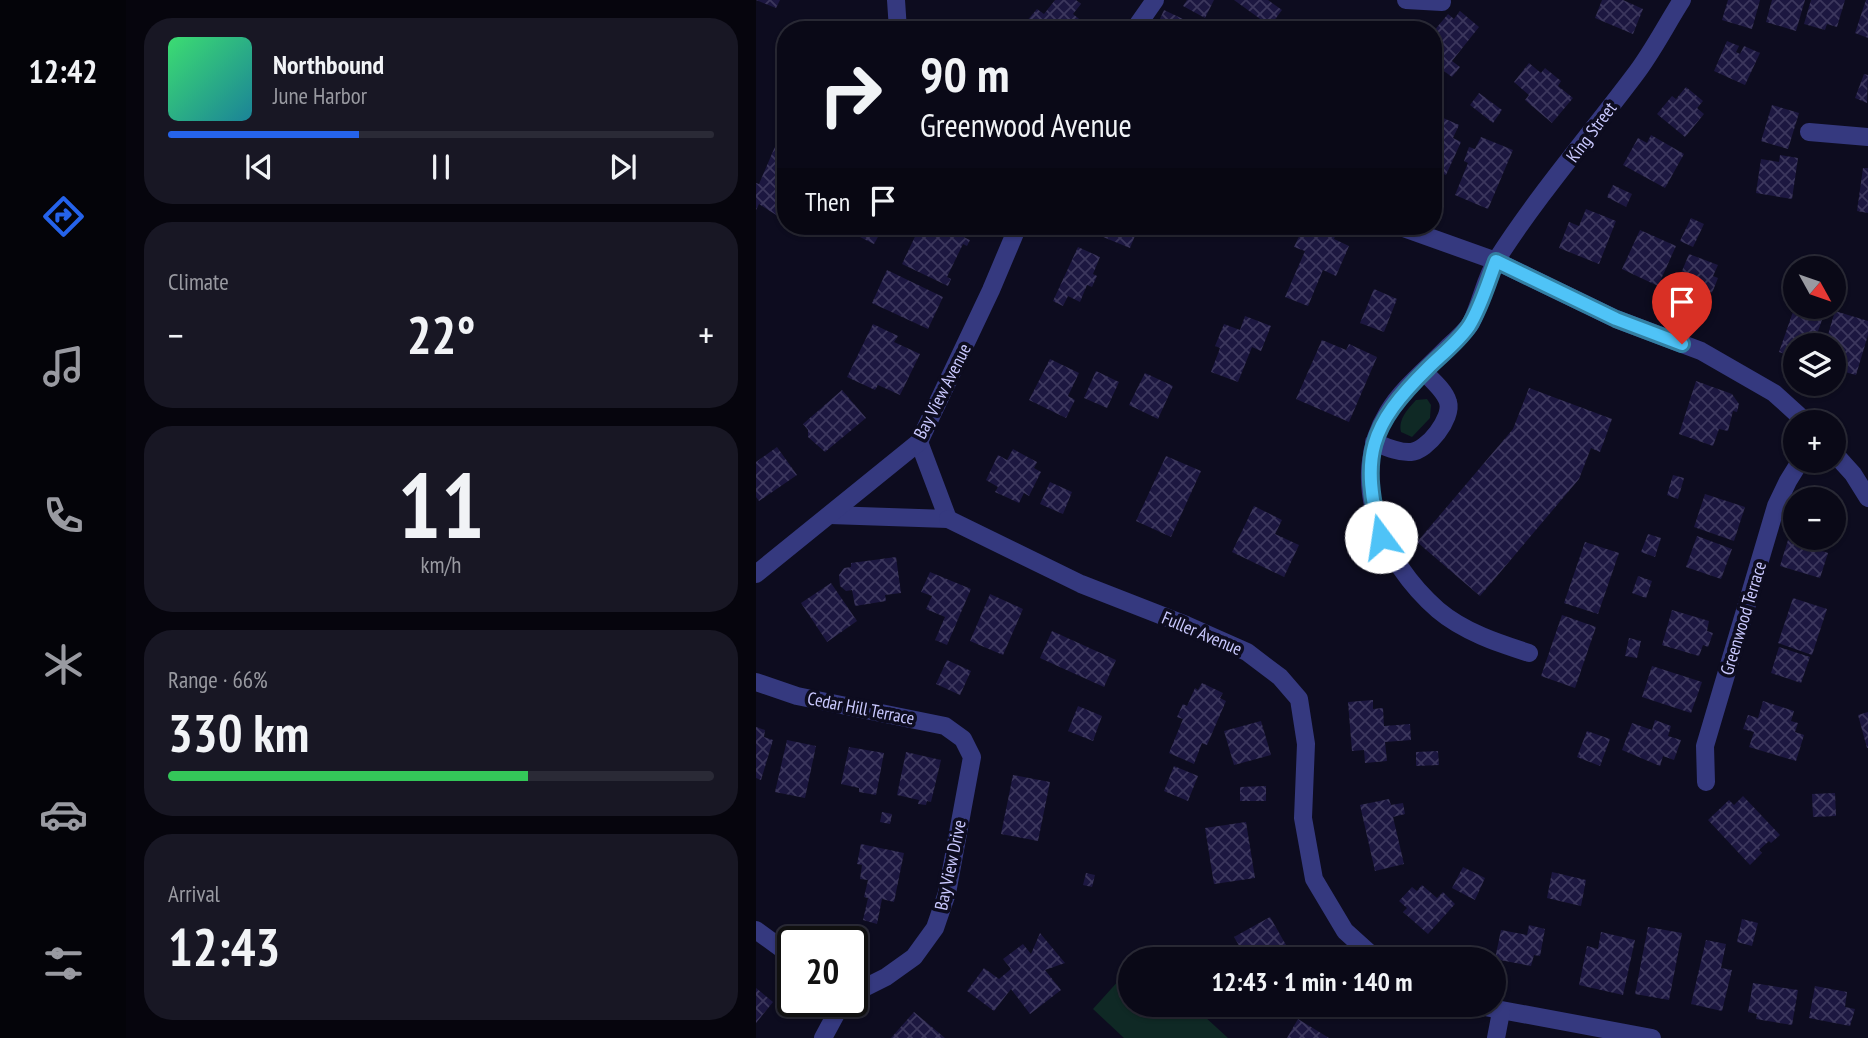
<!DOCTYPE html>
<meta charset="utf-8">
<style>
body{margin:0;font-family:"PT Sans Narrow",sans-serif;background:#181724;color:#f1f3f6;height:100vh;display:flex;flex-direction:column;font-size:26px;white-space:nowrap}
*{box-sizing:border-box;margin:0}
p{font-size:23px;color:#999aa1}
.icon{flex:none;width:38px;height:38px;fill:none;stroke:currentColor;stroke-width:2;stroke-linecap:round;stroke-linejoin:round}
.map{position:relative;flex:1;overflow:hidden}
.details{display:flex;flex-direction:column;gap:18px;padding:18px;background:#06050d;width:630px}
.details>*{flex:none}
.banner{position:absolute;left:21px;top:21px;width:665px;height:214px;border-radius:28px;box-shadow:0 2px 5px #0004,0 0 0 2px #2a2a36;background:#0a0917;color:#f1f3f6;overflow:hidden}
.needle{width:46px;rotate:130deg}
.tools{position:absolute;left:1027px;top:256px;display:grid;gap:14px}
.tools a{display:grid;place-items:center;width:63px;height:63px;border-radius:50%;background:#0a0917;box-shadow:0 2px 5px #0004,0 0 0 2px #2a2a36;font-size:35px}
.speed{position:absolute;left:21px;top:926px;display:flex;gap:14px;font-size:35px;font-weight:700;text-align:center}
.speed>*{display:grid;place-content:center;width:91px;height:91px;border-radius:50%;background:#0a0917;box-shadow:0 2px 5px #0004,0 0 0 2px #2a2a36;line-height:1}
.speed .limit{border:4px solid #111;border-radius:10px;background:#fff;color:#111}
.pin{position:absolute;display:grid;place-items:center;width:60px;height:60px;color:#fff;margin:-72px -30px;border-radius:50% 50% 50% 0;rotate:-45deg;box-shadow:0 0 7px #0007}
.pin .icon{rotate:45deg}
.me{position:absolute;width:77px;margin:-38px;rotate:346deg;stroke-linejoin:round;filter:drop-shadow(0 0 5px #0008)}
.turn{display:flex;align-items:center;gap:24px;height:147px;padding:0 28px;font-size:32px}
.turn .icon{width:91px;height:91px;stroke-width:2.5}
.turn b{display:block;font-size:49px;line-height:60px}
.then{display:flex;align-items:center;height:66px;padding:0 28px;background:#0003;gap:14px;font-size:26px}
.big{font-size:52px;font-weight:700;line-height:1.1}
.details .widget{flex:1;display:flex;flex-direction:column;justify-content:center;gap:10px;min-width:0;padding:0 24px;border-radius:28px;background:#181724}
.details .dial{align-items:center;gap:0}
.dial b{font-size:91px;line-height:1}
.song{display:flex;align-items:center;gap:21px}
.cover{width:84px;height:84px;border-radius:10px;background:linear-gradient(135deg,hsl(140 70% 55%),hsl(190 70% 35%))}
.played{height:7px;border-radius:4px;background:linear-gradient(90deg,#2563eb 35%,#2a2a36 35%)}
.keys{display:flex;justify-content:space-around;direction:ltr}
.heat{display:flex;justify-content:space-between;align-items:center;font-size:38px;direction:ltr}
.charge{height:10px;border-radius:5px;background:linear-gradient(90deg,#34c759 66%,#2a2a36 0)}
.trip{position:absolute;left:362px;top:947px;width:388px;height:70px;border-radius:35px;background:#0a0917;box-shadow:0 2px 5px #0004,0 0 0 2px #2a2a36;font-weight:700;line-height:70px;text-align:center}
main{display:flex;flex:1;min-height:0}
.menu{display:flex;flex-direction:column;width:126px;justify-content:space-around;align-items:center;background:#040409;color:#999aa1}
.menu .icon{width:49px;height:49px}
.menu .on{color:#2563eb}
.menu b{font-size:32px;color:#f1f3f6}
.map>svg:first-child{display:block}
.green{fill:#0f2925}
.building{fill:url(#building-cross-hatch)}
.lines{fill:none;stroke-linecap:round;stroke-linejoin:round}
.minor{stroke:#35397f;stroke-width:18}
.route-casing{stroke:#337fa1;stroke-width:18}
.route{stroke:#4fc3f7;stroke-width:12}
.labels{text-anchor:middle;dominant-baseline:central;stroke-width:7;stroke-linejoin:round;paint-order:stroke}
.street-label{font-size:18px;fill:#cac9ff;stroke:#0d0c1f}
</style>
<main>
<nav class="menu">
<b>12:42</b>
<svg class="icon on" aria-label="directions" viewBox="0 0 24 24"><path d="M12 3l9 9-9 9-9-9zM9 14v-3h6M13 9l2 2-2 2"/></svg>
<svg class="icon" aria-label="music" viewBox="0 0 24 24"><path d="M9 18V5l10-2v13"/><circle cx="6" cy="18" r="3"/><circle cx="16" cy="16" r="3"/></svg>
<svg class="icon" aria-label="phone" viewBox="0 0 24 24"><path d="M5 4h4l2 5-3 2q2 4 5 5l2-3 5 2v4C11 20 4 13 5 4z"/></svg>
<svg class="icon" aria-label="climate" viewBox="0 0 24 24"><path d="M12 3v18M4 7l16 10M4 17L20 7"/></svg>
<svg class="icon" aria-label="car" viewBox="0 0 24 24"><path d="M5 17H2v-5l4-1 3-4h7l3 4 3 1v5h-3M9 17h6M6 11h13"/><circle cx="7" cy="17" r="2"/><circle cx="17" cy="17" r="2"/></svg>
<svg class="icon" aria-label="filters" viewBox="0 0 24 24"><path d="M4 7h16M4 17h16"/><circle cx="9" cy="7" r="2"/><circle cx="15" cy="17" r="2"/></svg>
</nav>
<section class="details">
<div class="widget">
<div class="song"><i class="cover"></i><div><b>Northbound</b><p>June Harbor</p></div></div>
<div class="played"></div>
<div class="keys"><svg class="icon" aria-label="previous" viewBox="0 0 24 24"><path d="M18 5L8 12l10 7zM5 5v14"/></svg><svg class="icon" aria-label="pause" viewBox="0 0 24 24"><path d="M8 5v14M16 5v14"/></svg><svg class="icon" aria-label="next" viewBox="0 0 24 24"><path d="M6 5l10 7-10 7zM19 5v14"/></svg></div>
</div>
<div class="widget"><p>Climate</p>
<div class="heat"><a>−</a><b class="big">22°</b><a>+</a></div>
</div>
<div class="widget dial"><b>11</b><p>km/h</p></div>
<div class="widget"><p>Range · 66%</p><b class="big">330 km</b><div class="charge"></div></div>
<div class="widget"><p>Arrival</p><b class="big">12:43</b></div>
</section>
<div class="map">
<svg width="1112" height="1038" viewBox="0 0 1112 1038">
<defs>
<pattern id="building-cross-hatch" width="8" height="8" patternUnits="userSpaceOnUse" patternTransform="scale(1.75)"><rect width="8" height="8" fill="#1c1740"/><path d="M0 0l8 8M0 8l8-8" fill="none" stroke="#3c375d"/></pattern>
</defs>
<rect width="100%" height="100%" fill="#0d0c1f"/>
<!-- green -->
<g class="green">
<path d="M671 399 675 405 674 418 656 437 645 432C642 419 652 409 660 400Z"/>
<path d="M374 968V1004L436 1005 472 1038H368L337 1009Z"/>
</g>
<!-- building -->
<g class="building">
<path d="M0 0H24L20 8Z"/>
<path d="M299 0H320L325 4 317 14 328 23 323 30H280L270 22 281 9 288 14Z"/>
<path d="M431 0H458L449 18 427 6Z"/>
<path d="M478 0H512L526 10 514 26Z"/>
<path d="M846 0H867L887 9 877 34 839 18Z"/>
<path d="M972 0H1004L996 29 966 20Z"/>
<path d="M1016 0H1049L1040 31 1010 22Z"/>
<path d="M1055 0H1089L1081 27 1071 24 1069 30 1048 24Z"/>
<path d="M1110 0H1112V38L1099 33Z"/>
<path d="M408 10 450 30H399Z"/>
<path d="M704 11 723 27 696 61 704 67 696 77 688 71 677 85V32L692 14 698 19Z"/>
<path d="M971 41 983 46 980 52 984 54 988 46 1004 53 989 85 958 71Z"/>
<path d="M773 63 785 73 789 68 805 81 802 86 817 98 796 123 769 100 773 95 758 82Z"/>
<path d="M1108 74 1112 75 1111 103 1099 98Z"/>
<path d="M930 87 947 101 941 108 948 114 929 137 901 114 916 96 920 99Z"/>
<path d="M723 93 746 110 737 123 714 105Z"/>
<path d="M1016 105 1043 113 1032 149 1005 141Z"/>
<path d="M685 117 703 125 697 138 705 142 690 175 677 170V118L683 121Z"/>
<path d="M30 121V205L25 218 3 204 0 210V183L3 184Z"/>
<path d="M895 135 928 154 909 188 867 165 882 138 891 143Z"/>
<path d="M725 137 757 150 732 209 699 195 712 163 708 161 713 147 719 149Z"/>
<path d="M1024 155 1042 158 1036 199 1000 193 1005 159 1023 162Z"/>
<path d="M1107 168H1112V213L1101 211Z"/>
<path d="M857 185 876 194 870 207 851 197Z"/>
<path d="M830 209 860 221 843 264 803 248 813 222 823 226Z"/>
<path d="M935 218 948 224 937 247 924 241Z"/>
<path d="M98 226H128L118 244 94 232Z"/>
<path d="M164 226H184L214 240 211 246 207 244 191 277 195 279 192 286 146 264Z"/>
<path d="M326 226H383L374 248 325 228Z"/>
<path d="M548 226H572L581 230 578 239 593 246 580 276 567 270 552 306 529 297 549 251 538 247Z"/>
<path d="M884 230 920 246 902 286 866 269Z"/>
<path d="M322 247 344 257 337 274 341 276 336 287 331 285 324 302 312 296 307 306 297 301Z"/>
<path d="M933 254 962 265 957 276 962 278 956 293 953 291 944 312 914 300Z"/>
<path d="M131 270 187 297 172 329 116 303Z"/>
<path d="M618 289 641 299 628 332 604 323Z"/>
<path d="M1039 306H1062L1070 309 1057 345H1040V358L1023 352Z"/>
<path d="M1079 311 1112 321V335L1100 375 1078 369V345H1069Z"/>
<path d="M489 316 515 326 505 351 496 347 482 382 455 372 464 348 459 346 468 324 484 330Z"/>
<path d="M117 324 142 336 138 342 164 354 144 395 122 385 119 390 91 377Z"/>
<path d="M566 340 590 350 593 344 621 357 593 422 540 399Z"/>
<path d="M294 359 323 373 312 396 319 400 310 418 273 400Z"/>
<path d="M340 371 363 382 351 408 328 398Z"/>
<path d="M389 373 417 386 402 419 373 405Z"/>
<path d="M940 381 976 394 983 404 981 412 977 411 972 431 963 429 957 446 923 434Z"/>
<path d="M773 388 856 419 844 452 835 448 823 479 724 596 661 542 757 429Z"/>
<path d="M86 390 110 418 69 452 52 437V430L47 424Z"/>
<path d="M21 447 41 475 3 501 0 497V462Z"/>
<path d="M257 449 281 462 278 468 285 472 273 496 268 493 263 503 239 492 242 487 230 480 242 455 251 460Z"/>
<path d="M410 456 445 471 415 537 380 521Z"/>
<path d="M917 475 928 478 922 499 911 495Z"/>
<path d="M294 482 316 492 307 514 284 504Z"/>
<path d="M949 494 989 507 978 541 938 527Z"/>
<path d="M1078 503 1087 505 1079 533H1078Z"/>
<path d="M498 506 526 520 519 534 543 545 528 577 476 552Z"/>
<path d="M892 534 905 538 899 557 885 552Z"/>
<path d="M941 536 976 549 965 579 930 567Z"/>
<path d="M1049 537H1078L1075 546Z"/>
<path d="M1032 540 1072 553 1064 578 1024 566Z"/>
<path d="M829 542 863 553 842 614 808 603Z"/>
<path d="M140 557 145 593 129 595 130 601 99 606 96 590 90 591 84 586 83 575 88 568 95 567V563Z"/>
<path d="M174 572 215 589 191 645 179 640 189 617 170 609 176 596 165 592Z"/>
<path d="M882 576 896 581 890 598 876 593Z"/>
<path d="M75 583 101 621 71 642 45 603Z"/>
<path d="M234 594 267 609 247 655 214 641Z"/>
<path d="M1037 598 1071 609 1056 655 1022 643Z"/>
<path d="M916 610 953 621 951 631 957 633 952 647 947 645 943 656 906 645Z"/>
<path d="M806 615 840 627 819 688 785 676Z"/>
<path d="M296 631 360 660 348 687 284 658Z"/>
<path d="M873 638 885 641 881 658 869 656Z"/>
<path d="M1023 647 1054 657 1045 683 1015 673Z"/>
<path d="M191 660 215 671 204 695 180 684Z"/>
<path d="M896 666 946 682 935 713 886 697Z"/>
<path d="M446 683 467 693 464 698 470 701 451 745 446 743 438 764 413 753 427 719 421 717 427 704 431 706 439 688 442 690Z"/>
<path d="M617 700V709L627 708 628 726 654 724 655 740 629 742 631 761 609 763 608 750 596 751 592 702Z"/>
<path d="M1007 701 1038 711 1035 721 1042 723 1039 732 1048 735 1040 761 993 747 998 732 987 729 992 715 1002 718Z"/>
<path d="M322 706 346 716 337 741 312 731Z"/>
<path d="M1112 712V748H1111L1102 715Z"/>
<path d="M899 720 915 726 912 736 925 740 918 760 907 756 904 766 866 750 876 723 896 730Z"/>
<path d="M505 721 515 755 478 765 468 731Z"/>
<path d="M0 727 9 730 8 737 17 740 5 780 0 778Z"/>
<path d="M831 731 854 739 844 766 821 757Z"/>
<path d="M31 740 60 746 49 798 19 792Z"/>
<path d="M93 747 128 753 120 795 103 792V788L85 784Z"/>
<path d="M682 751 683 765 660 766V752Z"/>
<path d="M150 752 185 760 175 802 171 801 170 805 162 804 163 800 141 795Z"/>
<path d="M418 766 442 776 432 801 408 791Z"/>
<path d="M257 775 294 782 282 841 245 834Z"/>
<path d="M510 786V801H484V787Z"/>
<path d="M1079 793 1080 816 1057 817 1056 794Z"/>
<path d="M987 796 1024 835 1015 843 1013 841 1003 850 1006 853 994 865 952 820 973 800 978 805Z"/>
<path d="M633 799 635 805 647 803 649 814 637 817 648 864 619 871 604 805Z"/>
<path d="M126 812 136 814 134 824 124 822Z"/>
<path d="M490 822 499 878 458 884 449 828Z"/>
<path d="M105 844 148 853 138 902 126 899 121 924 107 920 112 898 108 897 112 880 104 879 106 865 101 864Z"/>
<path d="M707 867 729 878 719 900 696 888Z"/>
<path d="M796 872 830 880 825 906 791 898Z"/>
<path d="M330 873 339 875 336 887 327 885Z"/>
<path d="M666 885 681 898 687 892 699 904 672 934 647 912 651 908 643 901 656 887 661 891Z"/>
<path d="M514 917 538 959H491L478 937Z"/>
<path d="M986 919 1002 923 996 946 981 942Z"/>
<path d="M773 925 789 929 784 956 778 955 775 966 739 959 745 930 771 935Z"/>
<path d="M892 927 926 933 913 1000 879 994Z"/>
<path d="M845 932 879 940 867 995 823 985 831 946 842 949Z"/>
<path d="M284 933 309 963 289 970 305 990 274 1014 255 989 238 1011 211 991 228 968 243 979 255 969 247 959 267 944 275 954Z"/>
<path d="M950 940 970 944 965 968 976 970 966 1011 935 1004Z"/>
<path d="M997 983 1042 990 1036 1025 1000 1019 1001 1014 992 1012Z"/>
<path d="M1059 986 1091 992 1089 1007 1099 1009 1094 1026 1053 1018Z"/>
<path d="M0 988 17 1002 0 1023Z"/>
<path d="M158 1012 189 1038H135Z"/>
<path d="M542 1019 573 1038H531Z"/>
</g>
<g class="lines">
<!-- minor -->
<g class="minor">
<path d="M140 0 142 30"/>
<path d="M650 0 686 2"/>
<path d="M378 30 399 0"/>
<path d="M1053 132 1112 137"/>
<path d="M642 226 740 261 860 319 945 351 1018 393 1050 422"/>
<path d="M618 442C630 447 643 453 655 452 671 451 697 418 692 402 689 391 676 380 668 372"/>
<path d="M1078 453 1097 474 1112 498"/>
<path d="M74 515 192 519 163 442"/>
<path d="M192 519 325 584 430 625 491 652 524 677 543 699 550 744 547 818 558 879 589 931 620 959"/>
<path d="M0 574 163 442 235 290 262 226"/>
<path d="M773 653C742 643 708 632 682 610 627 562 590 481 632 412 647 387 673 367 693 346 701 339 709 332 715 323 725 303 729 279 741 259 782 195 832 137 878 76 896 53 910 25 926 0"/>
<path d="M0 682 41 696 189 726 207 739 216 757 191 893 179 928 158 957 130 977 96 994"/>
<path d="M950 782 949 746 1020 506 1032 481 1045 460"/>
<path d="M0 930 37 957"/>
<path d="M713 1004 896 1038"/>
<path d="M67 1038 87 1001"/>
<path d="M740 1038 745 1012"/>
</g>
</g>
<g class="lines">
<defs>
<path id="route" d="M625 537C604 456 613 426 672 368 685 355 702 342 713 326 725 307 732 282 740 261L860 319 926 344"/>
</defs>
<!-- route casing -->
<use href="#route" class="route-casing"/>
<!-- route -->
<use href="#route" class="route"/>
</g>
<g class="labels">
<!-- street labels -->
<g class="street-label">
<text transform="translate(835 132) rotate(-53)">King Street</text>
<text transform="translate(186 391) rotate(-63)">Bay View Avenue</text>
<text transform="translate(987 618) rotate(-73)">Greenwood Terrace</text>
<text transform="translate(446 633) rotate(23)">Fuller Avenue</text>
<text transform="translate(105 708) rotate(11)">Cedar Hill Terrace</text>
<text transform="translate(194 865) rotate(-78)">Bay View Drive</text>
</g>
</g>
</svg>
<div class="tools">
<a><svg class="needle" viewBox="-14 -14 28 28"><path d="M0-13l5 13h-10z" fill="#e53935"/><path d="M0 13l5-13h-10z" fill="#999aa1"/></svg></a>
<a><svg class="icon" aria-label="layers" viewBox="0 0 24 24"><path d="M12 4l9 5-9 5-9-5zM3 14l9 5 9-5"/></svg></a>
<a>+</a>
<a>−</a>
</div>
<div class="speed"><div class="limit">20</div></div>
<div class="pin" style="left:926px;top:344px;background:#d93025"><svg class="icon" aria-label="arrive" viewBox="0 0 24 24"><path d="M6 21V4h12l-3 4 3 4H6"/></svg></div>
<svg class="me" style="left:625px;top:537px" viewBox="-20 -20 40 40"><circle r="19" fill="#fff"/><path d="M0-13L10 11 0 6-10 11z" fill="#4fc3f7"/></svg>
<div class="trip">12:43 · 1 min · 140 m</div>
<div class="banner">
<div class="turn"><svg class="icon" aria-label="right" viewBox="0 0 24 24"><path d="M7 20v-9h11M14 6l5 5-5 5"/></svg><div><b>90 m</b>Greenwood Avenue</div></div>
<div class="then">Then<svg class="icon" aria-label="arrive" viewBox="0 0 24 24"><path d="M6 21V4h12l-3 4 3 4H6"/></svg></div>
</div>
</div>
</main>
